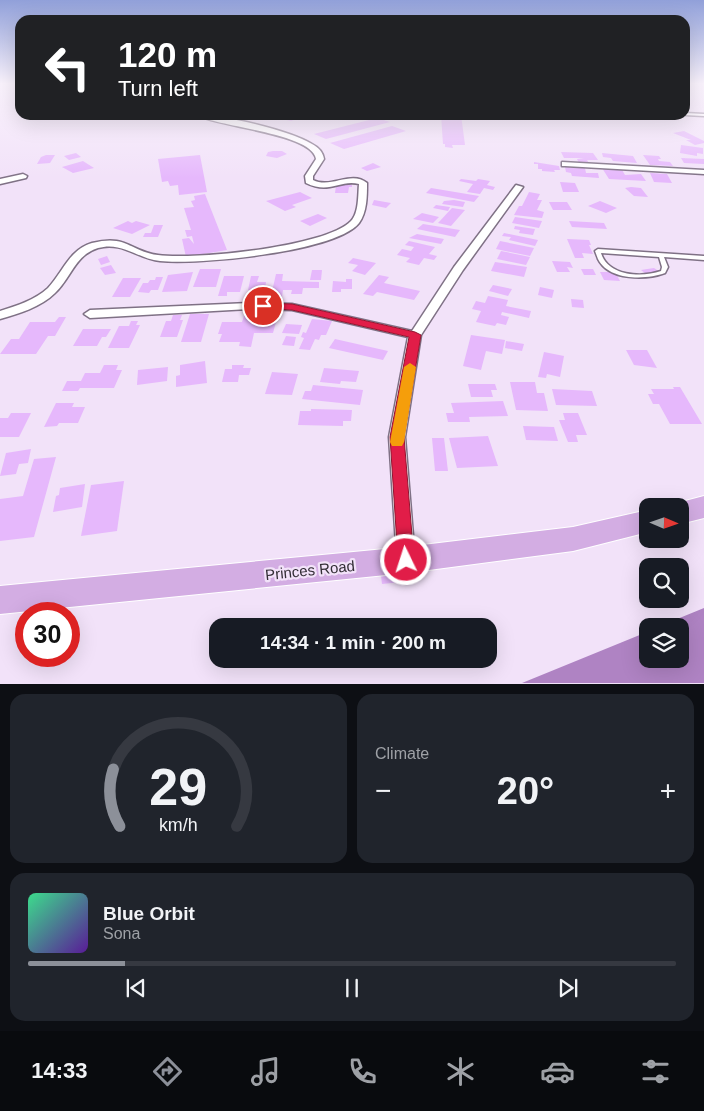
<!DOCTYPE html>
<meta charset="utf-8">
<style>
body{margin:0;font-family:Arial,sans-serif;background:#20242c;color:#f1f3f6;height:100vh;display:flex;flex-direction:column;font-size:19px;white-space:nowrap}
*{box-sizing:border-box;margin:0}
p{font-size:16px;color:#9ea1a6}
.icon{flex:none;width:28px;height:28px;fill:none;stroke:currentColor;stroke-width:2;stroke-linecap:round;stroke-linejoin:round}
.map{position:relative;height:684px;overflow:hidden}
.details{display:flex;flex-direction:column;gap:10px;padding:10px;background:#0d0f14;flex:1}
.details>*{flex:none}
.hud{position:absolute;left:15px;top:15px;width:675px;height:105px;border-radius:15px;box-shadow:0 5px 20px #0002;background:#202124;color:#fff;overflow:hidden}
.needle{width:32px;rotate:92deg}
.tools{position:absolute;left:639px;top:498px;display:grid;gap:10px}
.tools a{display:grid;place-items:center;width:50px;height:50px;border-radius:10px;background:#171b24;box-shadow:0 5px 20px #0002;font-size:25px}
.speed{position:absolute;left:15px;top:602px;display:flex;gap:10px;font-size:25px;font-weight:700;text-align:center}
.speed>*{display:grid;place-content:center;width:65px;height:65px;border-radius:50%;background:#171b24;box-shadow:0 5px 20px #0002;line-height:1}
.speed .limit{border:8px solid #d22;background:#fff;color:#111}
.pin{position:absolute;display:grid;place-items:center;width:42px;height:42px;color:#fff;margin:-21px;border:2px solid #fff;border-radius:50%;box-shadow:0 1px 5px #0007}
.me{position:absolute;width:55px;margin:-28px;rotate:356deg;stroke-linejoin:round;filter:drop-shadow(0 0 4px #0008)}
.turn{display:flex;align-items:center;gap:18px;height:105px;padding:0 20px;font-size:22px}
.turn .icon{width:65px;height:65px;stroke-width:2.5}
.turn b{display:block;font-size:35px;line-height:42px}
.big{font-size:38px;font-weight:600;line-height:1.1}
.details .card{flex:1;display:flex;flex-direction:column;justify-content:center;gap:8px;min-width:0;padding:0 18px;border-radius:15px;background:#20242c}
.details .dial{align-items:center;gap:0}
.dial svg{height:130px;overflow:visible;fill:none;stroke:#363941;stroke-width:7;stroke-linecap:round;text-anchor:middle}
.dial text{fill:#f1f3f6;stroke:none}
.song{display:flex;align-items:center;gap:15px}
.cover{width:60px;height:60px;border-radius:8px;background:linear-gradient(135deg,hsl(150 70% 55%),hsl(270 70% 35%))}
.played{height:5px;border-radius:2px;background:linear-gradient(90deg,#8c9099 15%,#363941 15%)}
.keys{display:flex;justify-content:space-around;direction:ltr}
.heat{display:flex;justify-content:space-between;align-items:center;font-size:28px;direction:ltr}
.details .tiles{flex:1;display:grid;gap:10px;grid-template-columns:1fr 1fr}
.card:last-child{grid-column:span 2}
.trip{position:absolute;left:209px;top:618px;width:288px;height:50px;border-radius:15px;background:#171b24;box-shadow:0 5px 20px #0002;font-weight:600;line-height:50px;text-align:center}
.tabs{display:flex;height:80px;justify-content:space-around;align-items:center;background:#090b0e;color:#9ea1a6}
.tabs .icon{width:35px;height:35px}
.tabs .selected{color:#8c9099}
.tabs b{font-size:22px;color:#f1f3f6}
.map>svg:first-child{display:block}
.water{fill:#af83c3}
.building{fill:#e6b8fc}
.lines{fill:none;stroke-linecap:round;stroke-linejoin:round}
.service-casing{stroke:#7f7185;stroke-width:3}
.minor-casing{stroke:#7f7185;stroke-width:3}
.primary-casing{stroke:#fff;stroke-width:2}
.service{fill:#fff;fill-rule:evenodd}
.minor{fill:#fff;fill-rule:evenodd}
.primary{fill:#d3ade3;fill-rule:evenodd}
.route{fill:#e11d48;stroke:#92132f}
.slow{fill:#f59e0b}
.labels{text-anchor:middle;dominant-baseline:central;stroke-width:4.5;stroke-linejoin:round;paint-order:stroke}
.near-street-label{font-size:15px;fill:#332e36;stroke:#f2e2f9}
</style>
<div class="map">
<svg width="704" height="684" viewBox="0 0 704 684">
<rect width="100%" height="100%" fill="#f2e2f9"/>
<!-- water -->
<path class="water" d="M704 608V683H522L647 632 648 659H680V626H660Z"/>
<!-- building -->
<g class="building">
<path d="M286 115H308L291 121 278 118Z"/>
<path d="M441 115H461L465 145H452L453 148 445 147V144H443Z"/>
<path d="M377 118 390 122 326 139 314 134Z"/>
<path d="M392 126 406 131 344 149 330 143Z"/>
<path d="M684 131 704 141V143L695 145 686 140H691L673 133Z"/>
<path d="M681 145 703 148V154L697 153V156L680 153Z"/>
<path d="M273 151H282L287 154 277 158 266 156 268 152Z"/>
<path d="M561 152 593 153 598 160H587L589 163H579L577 159 584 158H564Z"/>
<path d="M76 153 81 157 69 160 64 156Z"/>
<path d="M602 153 633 156 637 163 613 161 611 158 603 157Z"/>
<path d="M46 155H55L50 163 37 164 41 157Z"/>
<path d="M200 155 207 192 179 195 178 185 170 186 168 181 162 182 158 159Z"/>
<path d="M643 155 659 156 661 159H658L659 161 670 162 673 166 650 165Z"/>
<path d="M681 158 704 159V164L684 163Z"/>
<path d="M83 161 94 168 73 173 62 167Z"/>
<path d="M534 162 559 166 560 170H554L555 172 542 171V169H538V164H534Z"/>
<path d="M373 163 381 167 367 171 361 168Z"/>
<path d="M565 167 585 168 586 173H598L599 178 572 176 571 173 566 172Z"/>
<path d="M602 168H621L625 175 641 174 646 181 609 179Z"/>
<path d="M650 173 667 174 672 183 654 182Z"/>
<path d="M461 179 476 181 478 179 490 181 487 185 495 187 493 190 484 188 480 194 467 192 473 184 459 181Z"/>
<path d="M560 182 575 183 579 192H563Z"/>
<path d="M344 185H352V187H349L348 193H335L336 186Z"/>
<path d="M631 187 641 188 648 197 634 196 625 188Z"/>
<path d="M431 188 479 196 474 202 426 193Z"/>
<path d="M300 192 312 198 292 205 296 207 285 211 266 201Z"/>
<path d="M529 192 540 194 537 200H542L537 210 544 212 542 218 514 215 519 206H522Z"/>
<path d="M205 194 227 250 186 257 182 239 189 238 194 244 192 236 187 237 185 230H191L184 208 194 207 191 201 195 200 194 196Z"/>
<path d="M374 200 391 203 386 208 372 205Z"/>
<path d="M454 200 465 202 463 207 442 204 444 201Z"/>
<path d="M600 201 617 208 606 213 588 206Z"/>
<path d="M549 202H567L572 210H553Z"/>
<path d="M436 205 450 207 448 211 433 208Z"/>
<path d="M452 208 465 210 451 226 438 223Z"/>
<path d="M422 213 439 217 433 223 413 219Z"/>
<path d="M318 214 327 218 310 226 300 221Z"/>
<path d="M515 217 542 221 539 228 512 223Z"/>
<path d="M128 221 132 223 136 221 150 225 132 234 113 228Z"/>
<path d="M569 221 604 223 607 229 572 227Z"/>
<path d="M423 224 460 230 455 237 417 229Z"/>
<path d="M154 225H163L158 237H143L145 233H151Z"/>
<path d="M515 226 535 229 533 235 519 233 520 230 514 229Z"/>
<path d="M504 233 538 240 535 246 509 240 511 237 502 236Z"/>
<path d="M417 234 444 239 441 244 409 238Z"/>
<path d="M567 239 589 240 591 245H589L593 254 582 253 584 258H575Z"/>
<path d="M409 241 435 247 429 254 437 256 434 260 424 258 419 265 406 262 410 258 397 255 402 249 411 251 414 247 405 245Z"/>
<path d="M500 241 534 248 530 256 496 249Z"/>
<path d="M501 251 530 257 526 265 497 259Z"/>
<path d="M107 256 110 262 101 265 98 259Z"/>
<path d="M353 258 376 263 365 275 352 271 358 265 348 263Z"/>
<path d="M552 261 570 262 573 268 567 267 570 272H557Z"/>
<path d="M495 262 527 267 524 277 491 271Z"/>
<path d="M111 265 116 273 105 275 100 268Z"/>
<path d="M654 268 660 272 646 274 641 270Z"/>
<path d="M200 269H221L216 287H193Z"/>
<path d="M581 269H593L596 275H584Z"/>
<path d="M312 270H322L321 280H310Z"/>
<path d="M193 272 187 291 162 292 168 275Z"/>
<path d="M600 272H615L620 281 604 280Z"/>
<path d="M276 274H283L282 281 319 282V288H303L302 294H291L292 290H283L282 297 271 296Z"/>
<path d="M379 275 389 277 384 283 420 291 414 300 377 292 373 296 363 294Z"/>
<path d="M224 276H244L240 292H227V296H218Z"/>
<path d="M251 276H259L257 282H266L265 290H248Z"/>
<path d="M156 277H163L158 290H151L149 293 138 292 143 283H148L150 280H155Z"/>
<path d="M123 278H141L130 297H112Z"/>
<path d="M346 279H352V289H341V292H332L333 281 346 282Z"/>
<path d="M493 285 512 289 508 296 489 291Z"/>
<path d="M540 287 554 290 552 298 538 295Z"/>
<path d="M488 296 508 300 506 306 531 311 529 318 502 312 501 315 509 317 506 325 497 323 495 326 476 322 481 311 472 309 476 301 485 303Z"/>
<path d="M571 299 583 300 584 308 572 307Z"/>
<path d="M190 314H209L201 342H181Z"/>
<path d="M173 315H182L180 320H183L177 337H160L166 321H171Z"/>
<path d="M244 316H256L254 322H276L273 333H254L251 347 239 346 240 342H219L222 334H218L222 322H242Z"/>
<path d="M59 317H66L55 336H48L36 354H0L11 339H19L30 322H55Z"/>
<path d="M312 319 332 321 326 335H321L319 340 315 339 310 350 299 349 304 338 301 337 303 332 306 333Z"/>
<path d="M131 321H138L136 325H140L129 348H108L119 326H129Z"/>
<path d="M286 324 302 325 299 334 282 333Z"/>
<path d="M83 329H111L106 337H102L97 346H73Z"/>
<path d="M471 335 505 340 502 354 486 351 481 370 463 366Z"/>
<path d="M286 336 296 337 294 346 282 345Z"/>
<path d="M335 339 388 351 383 360 329 348Z"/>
<path d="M506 341 524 344 522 351 505 348Z"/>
<path d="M626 350H647L657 368 634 365Z"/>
<path d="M544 352 564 356 560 377 547 374 546 378 538 377Z"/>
<path d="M205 361 207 383 176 387V376L180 375V365Z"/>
<path d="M104 365H118L116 370H122L114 388H80L78 391H62L67 381H81L85 373H100Z"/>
<path d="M232 365H244L243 368H251L249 375H239L238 382H222L225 369H232Z"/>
<path d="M168 367 167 381 137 385 138 370Z"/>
<path d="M324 368 359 371 356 382 341 381 340 384 320 382Z"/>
<path d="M272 372 298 374 292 395 265 394Z"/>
<path d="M510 382H535L537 393H544L548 411 516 410Z"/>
<path d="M468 384H495L497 390H491L493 397H471Z"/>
<path d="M313 385 363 390 360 405 302 399 305 391H311Z"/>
<path d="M673 387H680L702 424H670L659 404H653L648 394H654L651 389H674Z"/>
<path d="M552 389 592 391 597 406 556 405Z"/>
<path d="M503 401 508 416 469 417 470 422H448L446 413H454L451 403Z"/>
<path d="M56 403H74L72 407H85L78 423H59L57 426 44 427Z"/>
<path d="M311 409 352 410 351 421H343V426L298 425 300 411H311Z"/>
<path d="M11 413H31L19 437H0V418H8Z"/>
<path d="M563 413H578L587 435H576L578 442H568L559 420H565Z"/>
<path d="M523 426 554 427 558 441 526 440Z"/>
<path d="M488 436 498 466 457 468 449 438Z"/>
<path d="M432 438H444L448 471H435Z"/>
<path d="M31 449 28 463 19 464 16 474 0 476 6 453Z"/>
<path d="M56 457 34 537 0 541V499L23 496 34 459Z"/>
<path d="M124 481 117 531 81 536 91 485Z"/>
<path d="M85 484 82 507 53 512 56 496 59 495 60 488Z"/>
<path d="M410 574 412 581 382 584 381 576Z"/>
</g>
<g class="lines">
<defs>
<g id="service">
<path d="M685 113 704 114V116L685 115Z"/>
<path d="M598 249 704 256V260L664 257 668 267 665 273C646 280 609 281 598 259 597 256 596 254 595 251ZM601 253 659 257 662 267 661 271C641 278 608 276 601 253Z"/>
</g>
<g id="minor">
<path d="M197 115C224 115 288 130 312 144 318 147 323 152 324 159L313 176V180C331 189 351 170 367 183 367 196 367 212 359 223 336 252 197 265 160 261 138 259 122 241 98 248 75 255 71 278 55 293 41 307 18 314 0 319V311C16 306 35 300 48 288 63 272 69 250 92 243 127 234 129 251 158 255 194 260 326 247 351 221 359 213 358 195 359 184 340 179 330 195 306 183L305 176 316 159C312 133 217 127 197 115Z"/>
<path d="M562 162 704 170V174L565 166H562Z"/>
<path d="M23 174 27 176 26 178 0 184V179Z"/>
<path d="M516 185 523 187 463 270 421 335 405 437 415 560 412 566 406 568 400 566 397 560 389 437 408 337 292 310 249 309 90 318 84 314 90 310 249 303 292 304 412 331 454 267Z"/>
</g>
<g id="primary">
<path d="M704 496V518L680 524V506L670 505Z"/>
<path d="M648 510V532L573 551 406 573 0 614V586L406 547 573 527Z"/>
</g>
</defs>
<!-- service casing -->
<use href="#service" class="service-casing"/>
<!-- minor casing -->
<use href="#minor" class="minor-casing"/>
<!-- primary casing -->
<use href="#primary" class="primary-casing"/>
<!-- service -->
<use href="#service" class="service"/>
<!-- minor -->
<use href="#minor" class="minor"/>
<!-- primary -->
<use href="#primary" class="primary"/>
</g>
<!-- sky -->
<linearGradient id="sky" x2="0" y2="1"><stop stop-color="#91a0d9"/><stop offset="0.47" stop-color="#f9f2fc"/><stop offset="1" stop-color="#f9f2fc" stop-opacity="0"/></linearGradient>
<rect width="704" height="178" fill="url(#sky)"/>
<!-- route -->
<path class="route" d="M263 303 292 304 415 332 421 335 404 437 414 560 412 566 406 568 400 566 398 560 390 437 409 337 292 310 259 308 258 306 259 304Z"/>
<!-- slow -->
<path class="slow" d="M410 363 416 367 404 442 402 446H392L390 442 404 367Z"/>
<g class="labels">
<!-- near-street labels -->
<g class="near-street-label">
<text transform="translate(310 570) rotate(-6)">Princes Road</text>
</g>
</g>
</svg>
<div class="tools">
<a><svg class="needle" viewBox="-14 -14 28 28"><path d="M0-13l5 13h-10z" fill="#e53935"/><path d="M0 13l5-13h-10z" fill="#9ea1a6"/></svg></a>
<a><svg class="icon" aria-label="search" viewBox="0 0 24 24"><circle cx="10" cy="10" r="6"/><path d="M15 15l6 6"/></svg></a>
<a><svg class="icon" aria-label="layers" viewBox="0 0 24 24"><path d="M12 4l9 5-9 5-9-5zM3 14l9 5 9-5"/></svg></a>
</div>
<div class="speed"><div class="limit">30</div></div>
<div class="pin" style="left:263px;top:306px;background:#d93025"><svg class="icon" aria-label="arrive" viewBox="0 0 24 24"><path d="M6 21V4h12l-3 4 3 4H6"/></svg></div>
<svg class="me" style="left:406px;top:560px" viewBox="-20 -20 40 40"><circle r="17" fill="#e11d48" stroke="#fff" stroke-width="3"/><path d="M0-11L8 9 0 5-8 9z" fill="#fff"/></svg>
<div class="trip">14:34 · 1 min · 200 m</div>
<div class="hud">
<div class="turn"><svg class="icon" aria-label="left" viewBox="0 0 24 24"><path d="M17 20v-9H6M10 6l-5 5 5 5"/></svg><div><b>120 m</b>Turn left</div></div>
</div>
</div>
<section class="details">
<div class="tiles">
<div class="card dial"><svg viewBox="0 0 100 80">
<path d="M14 69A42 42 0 1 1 86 69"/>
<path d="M14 69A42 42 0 0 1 10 34" stroke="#8c9099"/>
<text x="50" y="56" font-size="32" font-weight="700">29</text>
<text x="50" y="72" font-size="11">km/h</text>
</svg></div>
<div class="card"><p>Climate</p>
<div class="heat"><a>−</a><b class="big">20°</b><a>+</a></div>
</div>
<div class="card">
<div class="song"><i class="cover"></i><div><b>Blue Orbit</b><p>Sona</p></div></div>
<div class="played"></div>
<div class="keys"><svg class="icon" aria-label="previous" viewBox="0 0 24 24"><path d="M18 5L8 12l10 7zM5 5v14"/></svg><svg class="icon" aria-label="pause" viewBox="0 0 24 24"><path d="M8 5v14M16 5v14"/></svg><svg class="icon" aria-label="next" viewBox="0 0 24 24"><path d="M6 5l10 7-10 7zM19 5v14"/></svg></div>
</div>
</div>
</section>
<nav class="tabs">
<b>14:33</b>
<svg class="icon selected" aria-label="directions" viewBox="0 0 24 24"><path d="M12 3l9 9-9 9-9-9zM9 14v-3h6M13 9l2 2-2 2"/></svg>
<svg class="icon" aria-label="music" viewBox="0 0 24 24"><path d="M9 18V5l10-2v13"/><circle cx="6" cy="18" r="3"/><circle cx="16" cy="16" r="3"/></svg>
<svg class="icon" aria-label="phone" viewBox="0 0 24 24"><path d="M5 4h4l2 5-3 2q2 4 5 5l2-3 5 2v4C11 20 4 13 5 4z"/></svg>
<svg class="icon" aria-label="climate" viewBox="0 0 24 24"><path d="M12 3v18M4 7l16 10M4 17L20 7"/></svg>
<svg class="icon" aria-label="car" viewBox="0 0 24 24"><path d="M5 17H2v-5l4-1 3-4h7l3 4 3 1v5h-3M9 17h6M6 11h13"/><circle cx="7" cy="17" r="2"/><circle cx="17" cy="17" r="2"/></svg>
<svg class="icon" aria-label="filters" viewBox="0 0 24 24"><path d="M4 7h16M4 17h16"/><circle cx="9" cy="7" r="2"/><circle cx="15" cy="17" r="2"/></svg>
</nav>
